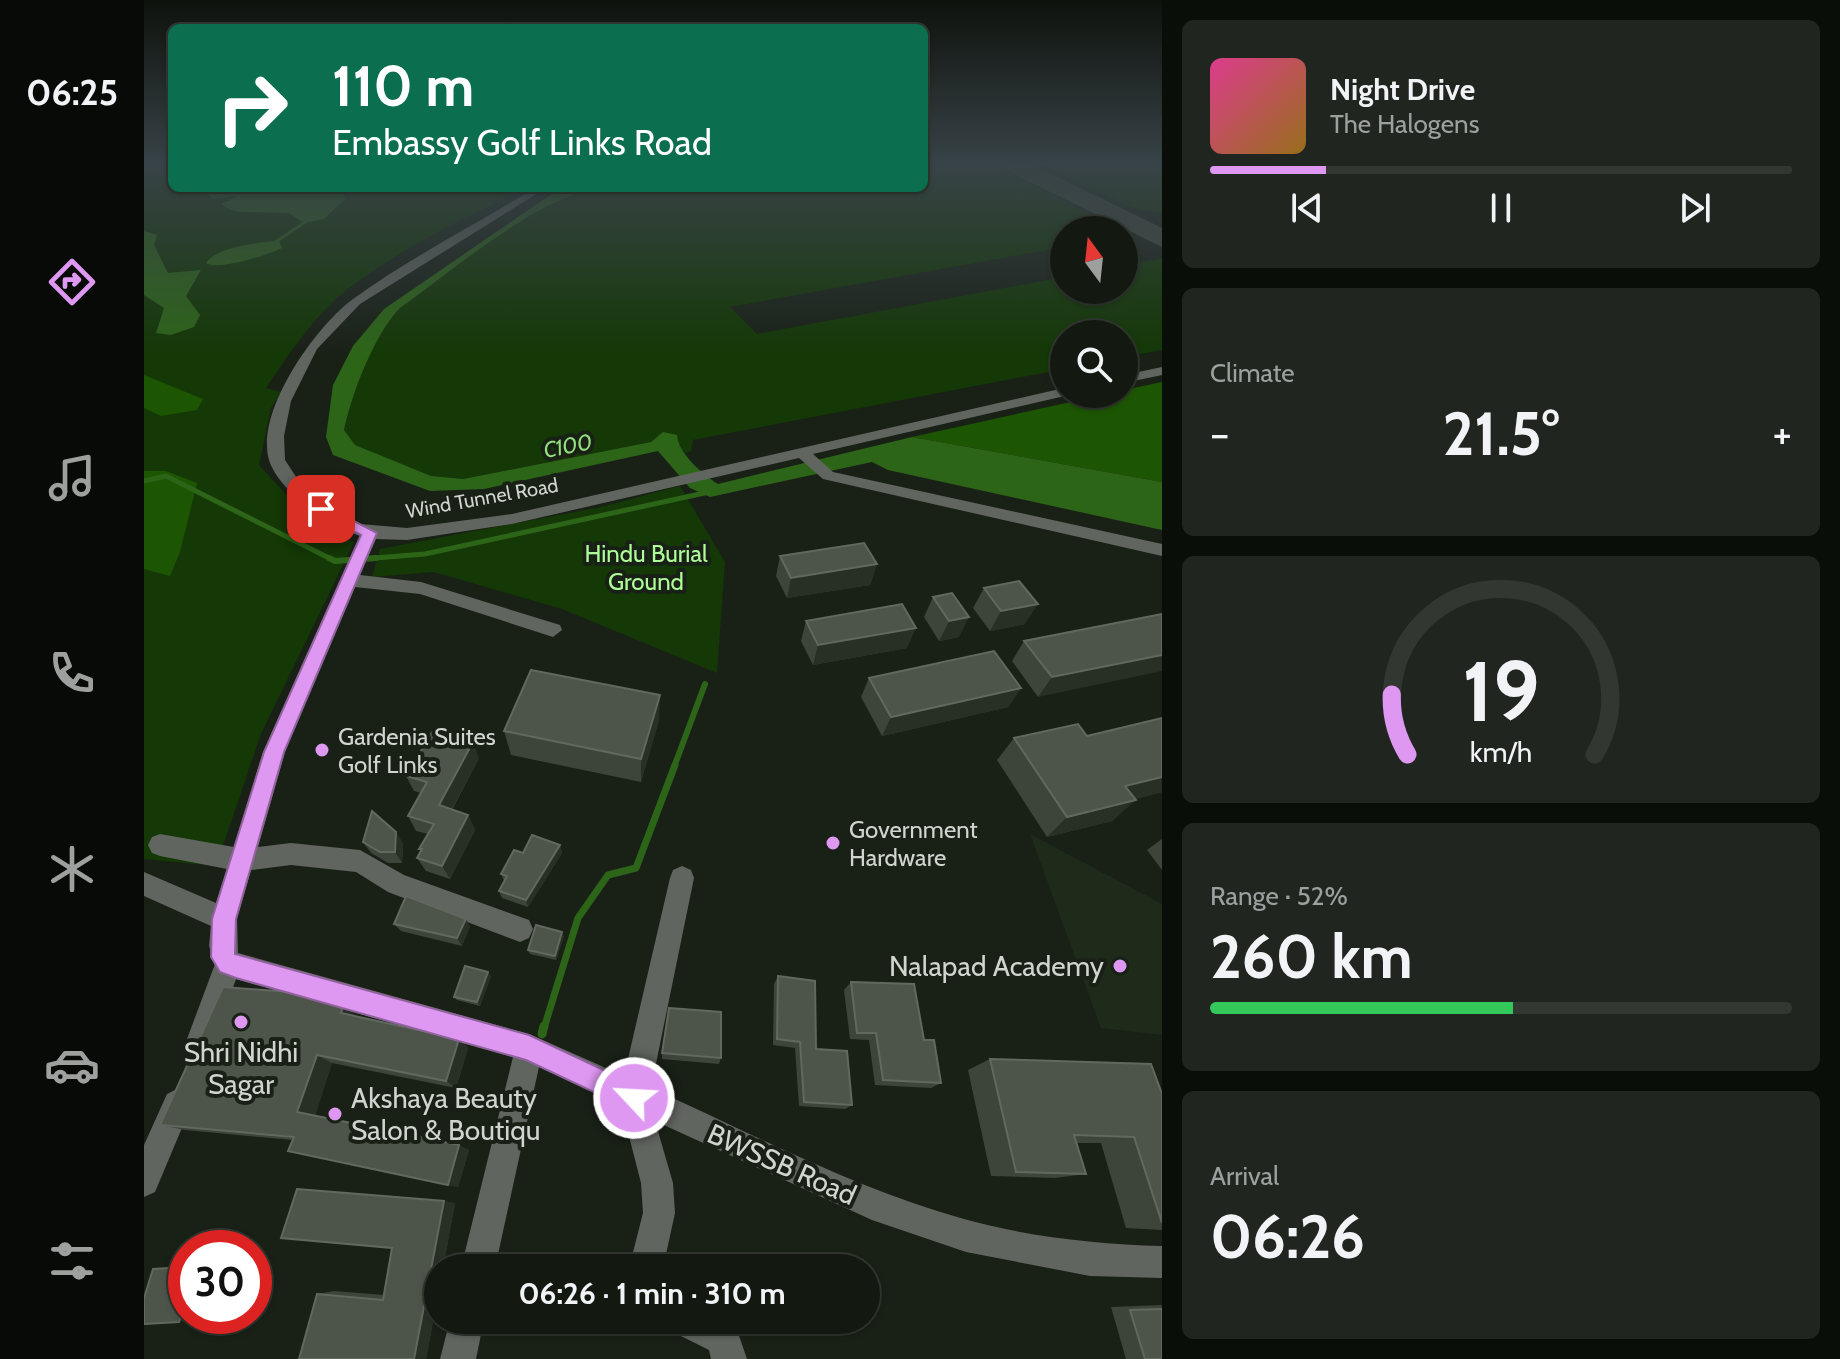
<!DOCTYPE html>
<meta charset="utf-8">
<style>
body{margin:0;font-family:Cabin,sans-serif;background:#20261f;color:#f1f3f6;height:100vh;display:flex;flex-direction:column;font-size:30px;white-space:nowrap}
*{box-sizing:border-box;margin:0}
p{font-size:26px;color:#9da09f}
.icon{flex:none;width:44px;height:44px;fill:none;stroke:currentColor;stroke-width:2;stroke-linecap:round;stroke-linejoin:round}
.map{position:relative;flex:1;overflow:hidden}
.sheet{display:flex;flex-direction:column;gap:20px;padding:20px;background:#0a0e09;width:678px}
.sheet>*{flex:none}
.hud{position:absolute;left:24px;top:24px;width:760px;height:168px;border-radius:12px;box-shadow:0 2px 6px #0004,0 0 0 2px #323831;background:#0b6e4f;color:#fff;overflow:hidden}
.needle{width:52px;rotate:345deg}
.buttons{position:absolute;left:906px;top:216px;display:grid;gap:16px}
.buttons a{display:grid;place-items:center;width:88px;height:88px;border-radius:50%;background:#131911;box-shadow:0 2px 6px #0004,0 0 0 2px #323831;font-size:40px}
.speed{position:absolute;left:24px;top:1230px;display:flex;gap:16px;font-size:40px;font-weight:700;text-align:center}
.speed>*{display:grid;place-content:center;width:104px;height:104px;border-radius:50%;background:#131911;box-shadow:0 2px 6px #0004,0 0 0 2px #323831;line-height:1}
.speed .limit{border:12px solid #d22;background:#fff;color:#111}
.pin{position:absolute;display:grid;place-items:center;width:68px;height:68px;color:#fff;margin:-34px;border-radius:16px;box-shadow:0 4px 12px #0006}
.me{position:absolute;width:88px;margin:-44px;rotate:295deg;stroke-linejoin:round;filter:drop-shadow(0 0 6px #0008)}
.turn{display:flex;align-items:center;gap:28px;height:168px;padding:0 32px;font-size:36px}
.turn .icon{width:104px;height:104px;stroke-width:2.5}
.turn b{display:block;font-size:56px;line-height:68px}
.big{font-size:60px;font-weight:700;line-height:1.1}
.sheet .card{flex:1;display:flex;flex-direction:column;justify-content:center;gap:12px;min-width:0;padding:0 28px;border-radius:12px;background:#20261f}
.sheet .dial{align-items:center;gap:0}
.dial svg{height:208px;overflow:visible;fill:none;stroke:#323831;stroke-width:7;stroke-linecap:round;text-anchor:middle}
.dial text{fill:#f1f3f6;stroke:none}
.song{display:flex;align-items:center;gap:24px}
.cover{width:96px;height:96px;border-radius:12px;background:linear-gradient(135deg,hsl(330 70% 55%),hsl(40 70% 35%))}
.played{height:8px;border-radius:4px;background:linear-gradient(90deg,#de98f2 20%,#323831 20%)}
.keys{display:flex;justify-content:space-around;direction:ltr}
.heat{display:flex;justify-content:space-between;align-items:center;font-size:44px;direction:ltr}
.charge{height:12px;border-radius:6px;background:linear-gradient(90deg,#34c759 52%,#323831 0)}
.trip{position:absolute;left:280px;top:1254px;width:456px;height:80px;border-radius:40px;background:#131911;box-shadow:0 2px 6px #0004,0 0 0 2px #323831;font-weight:700;line-height:80px;text-align:center}
main{display:flex;flex:1;min-height:0}
.tabs{display:flex;flex-direction:column;width:144px;justify-content:space-around;align-items:center;background:#080a07;color:#9da09f}
.tabs .icon{width:56px;height:56px}
.tabs .on{color:#de98f2}
.tabs b{font-size:36px;color:#f1f3f6}
.map>svg:first-child{display:block}
.built{fill:#1e2a1a}
.green{fill:#143806}
.forest{fill:#1d5603}
.water{fill:#2d6518}
.lines{fill:none;stroke-linecap:round;stroke-linejoin:round}
.stream-far4{stroke:#2d6518;stroke-width:3}
.stream-far3{stroke:#2d6518;stroke-width:5}
.stream-far2{stroke:#2d6518;stroke-width:6}
.stream-far1{stroke:#2d6518;stroke-width:7}
.stream{stroke:#2d6518;stroke-width:9}
.taxiway{fill:#444c42;fill-rule:evenodd}
.minor{fill:#616560;fill-rule:evenodd}
.wall{fill:#3d453a}
.shaded-wall{fill:#283025}
.building{fill:#4d544a;stroke:#61685f;stroke-width:2}
.route{fill:#de98f2;stroke:#90639d;stroke-width:2}
.poi-dot{fill:#de98f2;stroke:#192117;stroke-width:3}
.labels{text-anchor:middle;dominant-baseline:central;stroke-width:8;stroke-linejoin:round;paint-order:stroke}
.far-street-label{font-size:20px;fill:#d0d5cf;stroke:#192117}
.far-water-label{font-size:22px;font-style:italic;fill:#93e07c;stroke:#192117}
.park-label{font-size:24px;fill:#aefc97;stroke:#192117}
.poi-label{font-size:24px;fill:#d0d5cf;stroke:#192117;text-anchor:start}
.near-poi-label{font-size:28px;fill:#d0d5cf;stroke:#192117;text-anchor:end}
.near-street-label{font-size:28px;fill:#d0d5cf;stroke:#192117}
</style>
<main>
<nav class="tabs">
<b>06:25</b>
<svg class="icon on" aria-label="directions" viewBox="0 0 24 24"><path d="M12 3l9 9-9 9-9-9zM9 14v-3h6M13 9l2 2-2 2"/></svg>
<svg class="icon" aria-label="music" viewBox="0 0 24 24"><path d="M9 18V5l10-2v13"/><circle cx="6" cy="18" r="3"/><circle cx="16" cy="16" r="3"/></svg>
<svg class="icon" aria-label="phone" viewBox="0 0 24 24"><path d="M5 4h4l2 5-3 2q2 4 5 5l2-3 5 2v4C11 20 4 13 5 4z"/></svg>
<svg class="icon" aria-label="climate" viewBox="0 0 24 24"><path d="M12 3v18M4 7l16 10M4 17L20 7"/></svg>
<svg class="icon" aria-label="car" viewBox="0 0 24 24"><path d="M5 17H2v-5l4-1 3-4h7l3 4 3 1v5h-3M9 17h6M6 11h13"/><circle cx="7" cy="17" r="2"/><circle cx="17" cy="17" r="2"/></svg>
<svg class="icon" aria-label="filters" viewBox="0 0 24 24"><path d="M4 7h16M4 17h16"/><circle cx="9" cy="7" r="2"/><circle cx="15" cy="17" r="2"/></svg>
</nav>
<div class="map">
<svg width="1018" height="1359" viewBox="0 0 1018 1359">
<rect width="100%" height="100%" fill="#192117"/>
<!-- built -->
<path class="built" d="M886 834 1018 904V1035L957 1028Z"/>
<!-- green -->
<g class="green">
<path d="M0 164H28V188H384C323 216 258 248 205 288 171 314 146 353 122 388L137 392 127 408 115 465 169 524 210 542 117 734 72 866 0 859Z"/>
<path d="M780 164H847L969 226 962 228 965 230H920V247L586 307 613 334 920 277V290H980V265L1018 258V350L980 357V334H920V369L549 440 547 451 542 453 519 432 507 442 319 479 287 476 211 446 200 430C208 393 230 335 256 308 307 272 397 194 457 188H780Z"/>
<path d="M896 164H1018V214L987 207Z"/>
<path d="M536 486 581 562 573 673 418 609 290 572 228 577 236 549 457 507Z"/>
</g>
<!-- forest -->
<g class="forest">
<path d="M0 375 59 399 53 410 17 416 0 408Z"/>
<path d="M1018 382V482L768 437 963 394H980V390Z"/>
<path d="M0 471H22L53 483 36 552 26 576 0 569Z"/>
</g>
<!-- water -->
<g class="water">
<path d="M59 188H197L201 199 180 219 160 223 145 213 97 212 86 210 77 204 94 196 69 199Z"/>
<path d="M422 188H457C397 194 307 272 256 308 230 335 208 393 200 430L211 445 287 476 319 479 507 442 519 432 533 435C534 453 559 475 574 484L768 437 1018 482V530L744 470 728 462 566 497 546 488 514 451 340 489 286 491 189 455 182 437 189 385 209 346 240 309 412 191Z"/>
<path d="M0 231 13 235 10 245 24 273 57 270 42 296 56 315 50 327 27 335 12 333 20 308 0 295Z"/>
<path d="M135 241 138 248C124 255 74 271 62 263 71 247 116 242 135 241Z"/>
</g>
<g class="lines">
<!-- stream-far4 -->
<path class="stream-far4" d="M127 245 164 220"/>
<!-- stream-far3 -->
<g class="stream-far3">
<path d="M0 481 22 476 189 560"/>
<path d="M206 560 281 554 565 492"/>
</g>
<!-- stream-far2 -->
<g class="stream-far2">
<path d="M185 558 191 561 232 558"/>
<path d="M530 767 561 684"/>
</g>
<!-- stream-far1 -->
<path class="stream-far1" d="M400 1028 434 918 464 875 492 868 531 765"/>
<!-- stream -->
<path class="stream" d="M398 1034 400 1026"/>
<!-- taxiway -->
<path class="taxiway" d="M857 164H887L1018 228V247L860 169Z"/>
<!-- minor -->
<g class="minor">
<path d="M391 188H402L216 304 173 349 147 401 140 436 141 460 160 489 216 524 263 528 368 514 920 388V394L925 395 669 454 689 472 1018 544V556L679 479 655 458 368 524 263 540 232 539 216 575 277 582 416 625 418 630 409 637 276 594 211 587 141 752 114 847 147 843 216 850 260 875 385 920 389 929 385 938 376 942 244 892 212 872 147 865 107 870 93 919 94 953 385 1034 480 1076 526 878 529 870 538 866 547 870 550 878 507 1088C609 1134 711 1189 820 1219 884 1237 952 1244 1018 1246V1278L946 1276 822 1252 728 1220 511 1121 529 1183 531 1213 519 1268H485L499 1213 497 1183 477 1105 395 1067 351 1268H317L369 1057 92 979 64 1057 54 1061 44 1057 40 1047 71 964 65 946 67 926 0 896V872L72 903 83 869 16 856 8 853 4 845 8 837 16 834 90 847 119 752 216 536C187 526 135 492 125 460 111 411 172 326 209 299 264 259 332 224 391 188Z"/>
<path d="M1018 367V375L980 383V375Z"/>
<path d="M33 1089 43 1094 48 1104 11 1192 0 1197V1145L23 1094Z"/>
<path d="M306 1320H340L332 1359H296Z"/>
<path d="M524 1320H578L592 1327 603 1359H567L565 1350 529 1332Z"/>
</g>
</g>
<!-- wall -->
<g class="wall">
<path d="M636 556 733 564 726 585 643 598 632 576Z"/>
<path d="M840 588 881 624 846 631 829 608Z"/>
<path d="M808 593 815 637 795 641 780 617 789 597Z"/>
<path d="M1018 614 894 697 868 661 880 641Z"/>
<path d="M662 621 763 648 669 665 657 641Z"/>
<path d="M725 678 877 688 864 707 738 736 717 697Z"/>
<path d="M515 720 497 782 367 755 360 731Z"/>
<path d="M943 736 1018 792 991 799 968 821 903 837 853 760 870 738Z"/>
<path d="M335 758 308 810 324 815 331 830 306 879 282 871 273 858 277 852 275 849 284 834 272 831 264 816 277 793 270 791 262 776Z"/>
<path d="M1018 839V870L1003 850Z"/>
<path d="M219 842 259 843 258 863H244L227 853Z"/>
<path d="M416 845 418 853 384 907 358 898 355 891 360 881 357 874 379 853Z"/>
<path d="M250 924 326 926 318 946 257 931Z"/>
<path d="M420 936 412 960 386 954 384 950Z"/>
<path d="M347 976 336 1006 313 1000 310 997Z"/>
<path d="M634 976 672 1049 708 1105 701 1109 655 1106 651 1048 629 1045 630 984Z"/>
<path d="M707 982 780 1040 797 1083 787 1088 731 1085 725 1040 706 1039 700 990Z"/>
<path d="M213 1016 315 1039 324 1048 312 1088 188 1063 171 1115 325 1150 314 1187 148 1140 41 1130 16 1125Z"/>
<path d="M518 1053 577 1058 575 1064 518 1059Z"/>
<path d="M846 1059 1018 1094V1230L982 1228 957 1143H932L942 1174 911 1178 847 1176 824 1070Z"/>
<path d="M311 1203 299 1268H294V1294L282 1359H155L173 1294 190 1291 240 1295Z"/>
<path d="M1018 1305V1359H982L967 1307Z"/>
</g>
<!-- shaded-wall -->
<g class="shaded-wall">
<path d="M733 564 726 585 643 598 647 578Z"/>
<path d="M894 604 881 624 846 631 857 611Z"/>
<path d="M825 617 815 637 795 641 805 621Z"/>
<path d="M772 628 763 648 669 665 674 645Z"/>
<path d="M1018 655V671L894 697 908 677Z"/>
<path d="M877 688 864 707 738 736 747 717Z"/>
<path d="M516 695 515 720 497 782V759Z"/>
<path d="M329 742 335 758 302 820 295 805Z"/>
<path d="M1018 777V792L959 808 981 786Z"/>
<path d="M992 800 968 821 903 837 923 817Z"/>
<path d="M324 815 331 830 306 879 298 866Z"/>
<path d="M252 832 259 843 258 863 251 852Z"/>
<path d="M416 845 418 853 384 907 382 900Z"/>
<path d="M322 919 326 926 318 946 313 938Z"/>
<path d="M418 932 420 936 412 960 411 956Z"/>
<path d="M344 972 347 976 336 1006 333 1002Z"/>
<path d="M199 1006 213 1016 197 1013Z"/>
<path d="M315 1039 324 1048 312 1088 302 1081Z"/>
<path d="M173 1055 188 1063 171 1117 153 1112Z"/>
<path d="M315 1145 325 1150 314 1187 304 1185Z"/>
<path d="M300 1201 311 1203 299 1268H294V1294L282 1359H270Z"/>
<path d="M42 1298V1316H55L54 1319 35 1322Z"/>
</g>
<!-- building -->
<g class="building">
<path d="M720 543 733 564 647 578 636 556Z"/>
<path d="M875 581 894 604 857 611 840 588Z"/>
<path d="M808 593 825 617 805 621 789 597Z"/>
<path d="M758 604 772 628 674 645 662 621Z"/>
<path d="M1018 614V655L908 677 880 641Z"/>
<path d="M850 651 877 688 747 717 725 678Z"/>
<path d="M387 670 516 695 497 759 360 731Z"/>
<path d="M1018 718V777L981 786 992 800 923 817 870 738 934 724 943 736Z"/>
<path d="M288 732 329 742 295 805 324 815 298 866 273 858 278 849H275L290 824 264 816 283 782 262 776Z"/>
<path d="M228 811 252 832 251 852H236L219 842Z"/>
<path d="M388 835 416 845 382 900 355 891 363 876 357 874 370 850 379 853Z"/>
<path d="M262 896 322 919 313 938 250 924Z"/>
<path d="M392 925 418 932 411 956 384 950Z"/>
<path d="M321 966 344 972 333 1002 310 997Z"/>
<path d="M634 976 671 981 672 1049 703 1051 708 1105 660 1102 656 1042 633 1039Z"/>
<path d="M707 982 770 984 780 1040H790L797 1083 739 1080 732 1033H713Z"/>
<path d="M79 987 147 992 199 1006 197 1013 315 1039 302 1081 173 1055 153 1112 315 1145 304 1185 144 1151 150 1137 16 1125Z"/>
<path d="M525 1008 577 1012V1058L518 1053Z"/>
<path d="M846 1059 1007 1064 1018 1094V1223L990 1137 930 1135 942 1174 872 1172Z"/>
<path d="M153 1189 300 1201 270 1359H155L173 1294 239 1300 248 1248 137 1238Z"/>
<path d="M42 1267V1298L35 1322 0 1324V1298L9 1269Z"/>
<path d="M1018 1309V1359H1001L986 1310Z"/>
</g>
<!-- sky -->
<linearGradient id="sky" x2="0" y2="1"><stop stop-color="#0e120d"/><stop offset="0.46" stop-color="#384347"/><stop offset="1" stop-color="#384347" stop-opacity="0"/></linearGradient>
<rect width="1018" height="355" fill="url(#sky)"/>
<!-- route -->
<path class="route" d="M177 504 233 533 140 752 92 919 91 954 385 1035 500 1089 504 1098 500 1107 490 1111 382 1060 92 978 76 972 67 957 68 919 120 752 217 535 172 513 170 509Z"/>
<!-- markers -->
<g class="poi-dot">
<circle cx="178" cy="750" r="8"/>
<circle cx="689" cy="843" r="8"/>
<circle cx="976" cy="966" r="8"/>
<circle cx="97" cy="1022" r="8"/>
<circle cx="191" cy="1114" r="8"/>
</g>
<g class="labels">
<!-- far-street labels -->
<g class="far-street-label">
<text transform="translate(338 498) rotate(-10)">Wind Tunnel Road</text>
</g>
<!-- far-water labels -->
<g class="far-water-label">
<text transform="translate(424 446) rotate(-11)">C100</text>
</g>
<!-- park labels -->
<g class="park-label">
<text x="502" y="553">Hindu Burial<tspan x="502" dy="28">Ground</tspan></text>
</g>
<!-- poi labels -->
<g class="poi-label">
<text x="194" y="736">Gardenia Suites<tspan x="194" dy="28">Golf Links</tspan></text>
<text x="705" y="829">Government<tspan x="705" dy="28">Hardware</tspan></text>
</g>
<!-- near-poi labels -->
<g class="near-poi-label">
<text x="960" y="966">Nalapad Academy</text>
<text x="97" y="1052" text-anchor="middle">Shri Nidhi<tspan x="97" dy="32">Sagar</tspan></text>
<text x="207" y="1098" text-anchor="start">Akshaya Beauty<tspan x="207" dy="32">Salon &amp; Boutiqu</tspan></text>
</g>
<!-- near-street labels -->
<g class="near-street-label">
<text transform="translate(638 1164) rotate(24)">BWSSB Road</text>
</g>
</g>
</svg>
<div class="buttons">
<a><svg class="needle" viewBox="-14 -14 28 28"><path d="M0-13l5 13h-10z" fill="#e53935"/><path d="M0 13l5-13h-10z" fill="#9da09f"/></svg></a>
<a><svg class="icon" aria-label="search" viewBox="0 0 24 24"><circle cx="10" cy="10" r="6"/><path d="M15 15l6 6"/></svg></a>
</div>
<div class="speed"><div class="limit">30</div></div>
<div class="pin" style="left:177px;top:509px;background:#d93025"><svg class="icon" aria-label="arrive" viewBox="0 0 24 24"><path d="M6 21V4h12l-3 4 3 4H6"/></svg></div>
<svg class="me" style="left:490px;top:1098px" viewBox="-20 -20 40 40"><circle r="17" fill="#de98f2" stroke="#fff" stroke-width="3"/><path d="M0-11L8 9 0 5-8 9z" fill="#fff"/></svg>
<div class="trip">06:26 · 1 min · 310 m</div>
<div class="hud">
<div class="turn"><svg class="icon" aria-label="right" viewBox="0 0 24 24"><path d="M7 20v-9h11M14 6l5 5-5 5"/></svg><div><b>110 m</b>Embassy Golf Links Road</div></div>
</div>
</div>
<section class="sheet">
<div class="card">
<div class="song"><i class="cover"></i><div><b>Night Drive</b><p>The Halogens</p></div></div>
<div class="played"></div>
<div class="keys"><svg class="icon" aria-label="previous" viewBox="0 0 24 24"><path d="M18 5L8 12l10 7zM5 5v14"/></svg><svg class="icon" aria-label="pause" viewBox="0 0 24 24"><path d="M8 5v14M16 5v14"/></svg><svg class="icon" aria-label="next" viewBox="0 0 24 24"><path d="M6 5l10 7-10 7zM19 5v14"/></svg></div>
</div>
<div class="card"><p>Climate</p>
<div class="heat"><a>−</a><b class="big">21.5°</b><a>+</a></div>
</div>
<div class="card dial"><svg viewBox="0 0 100 80">
<path d="M14 69A42 42 0 1 1 86 69"/>
<path d="M14 69A42 42 0 0 1 8 46" stroke="#de98f2"/>
<text x="50" y="56" font-size="32" font-weight="700">19</text>
<text x="50" y="72" font-size="11">km/h</text>
</svg></div>
<div class="card"><p>Range · 52%</p><b class="big">260 km</b><div class="charge"></div></div>
<div class="card"><p>Arrival</p><b class="big">06:26</b></div>
</section>
</main>
